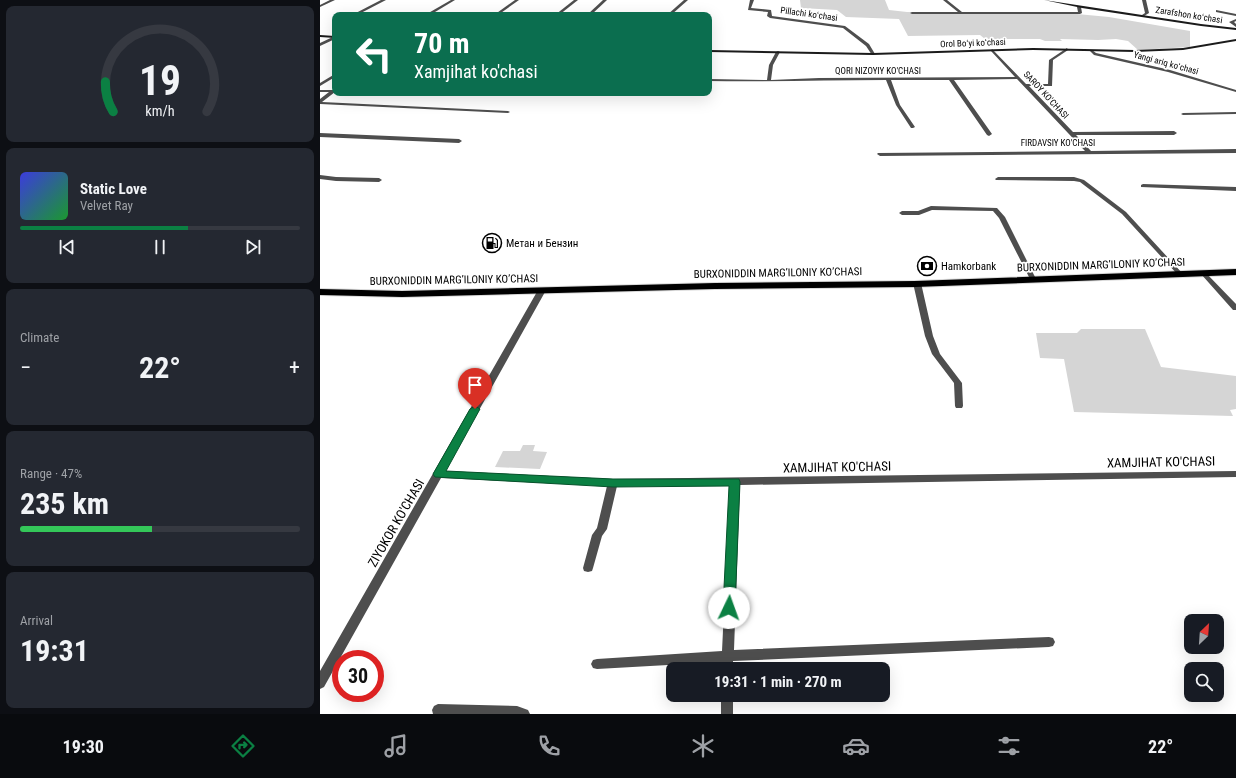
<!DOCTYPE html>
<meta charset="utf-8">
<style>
body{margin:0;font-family:"Roboto Condensed",sans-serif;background:#242831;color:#f1f3f6;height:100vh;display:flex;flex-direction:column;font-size:15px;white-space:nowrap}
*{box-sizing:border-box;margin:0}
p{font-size:13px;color:#9ea1a6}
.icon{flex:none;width:22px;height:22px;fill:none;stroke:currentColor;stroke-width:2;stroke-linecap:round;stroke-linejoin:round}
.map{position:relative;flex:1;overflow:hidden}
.panel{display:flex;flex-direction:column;gap:6px;padding:6px;background:#0d0f14;width:320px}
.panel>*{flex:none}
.banner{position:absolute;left:12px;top:12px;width:380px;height:84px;border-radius:8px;box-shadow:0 4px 16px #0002;background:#0b6e4f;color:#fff;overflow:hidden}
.needle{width:26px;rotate:25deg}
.controls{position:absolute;left:864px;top:614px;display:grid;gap:8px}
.controls a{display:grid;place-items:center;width:40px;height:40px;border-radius:8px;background:#171b24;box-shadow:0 4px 16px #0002;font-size:20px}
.speed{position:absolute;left:12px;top:650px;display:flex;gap:8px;font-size:20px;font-weight:700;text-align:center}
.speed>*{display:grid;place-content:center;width:52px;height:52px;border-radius:50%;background:#171b24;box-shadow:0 4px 16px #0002;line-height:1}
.speed .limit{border:6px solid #d22;background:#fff;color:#111}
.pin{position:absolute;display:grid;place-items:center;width:34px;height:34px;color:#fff;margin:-41px -17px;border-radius:50% 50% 50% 0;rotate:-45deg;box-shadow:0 0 4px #0007}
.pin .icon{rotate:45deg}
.me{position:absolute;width:44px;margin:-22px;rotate:3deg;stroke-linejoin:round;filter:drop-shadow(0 0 3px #0008)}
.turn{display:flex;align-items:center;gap:14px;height:84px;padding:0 16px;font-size:18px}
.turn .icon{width:52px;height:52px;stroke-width:2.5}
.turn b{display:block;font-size:28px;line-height:34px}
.big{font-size:30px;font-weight:700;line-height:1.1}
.panel .tile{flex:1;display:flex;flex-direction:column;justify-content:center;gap:6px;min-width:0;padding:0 14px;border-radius:8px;background:#242831}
.panel .dial{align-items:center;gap:0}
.dial svg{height:104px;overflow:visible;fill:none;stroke:#363941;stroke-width:7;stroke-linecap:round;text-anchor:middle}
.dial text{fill:#f1f3f6;stroke:none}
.song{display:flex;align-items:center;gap:12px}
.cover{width:48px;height:48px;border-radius:6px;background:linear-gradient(135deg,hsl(240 70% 55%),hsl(130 70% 35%))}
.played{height:4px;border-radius:2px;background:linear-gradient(90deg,#0b8043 60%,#363941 60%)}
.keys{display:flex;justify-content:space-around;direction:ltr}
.heat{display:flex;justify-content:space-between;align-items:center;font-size:22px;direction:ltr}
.charge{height:6px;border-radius:3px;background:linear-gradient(90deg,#34c759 47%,#363941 0)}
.trip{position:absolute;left:346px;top:662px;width:224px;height:40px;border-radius:8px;background:#171b24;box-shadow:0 4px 16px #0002;font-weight:700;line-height:40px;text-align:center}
.menu{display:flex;height:64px;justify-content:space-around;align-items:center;background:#090b0e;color:#9ea1a6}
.menu .icon{width:28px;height:28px}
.menu .on{color:#0b8043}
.menu b{font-size:18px;color:#f1f3f6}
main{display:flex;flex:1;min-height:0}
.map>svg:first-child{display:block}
.green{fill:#d5d5d5}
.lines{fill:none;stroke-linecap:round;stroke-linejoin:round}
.primary-casing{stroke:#dbdbdb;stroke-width:2}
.street{fill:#4e4e4e;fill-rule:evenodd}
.secondary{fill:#1b1b1b;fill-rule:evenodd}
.primary{fill:#000;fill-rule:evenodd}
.route{fill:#0b8043;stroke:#07532c}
.labels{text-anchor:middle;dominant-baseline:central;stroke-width:3.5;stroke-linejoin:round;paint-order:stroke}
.far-street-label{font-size:9px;fill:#000;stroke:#fff}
.poi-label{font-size:11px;fill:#000;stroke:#fff;text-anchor:start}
.street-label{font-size:11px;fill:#000;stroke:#fff}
.near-street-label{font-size:13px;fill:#000;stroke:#fff}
</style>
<main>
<section class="panel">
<div class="tile dial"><svg viewBox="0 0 100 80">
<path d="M14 69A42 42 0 1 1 86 69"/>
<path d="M14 69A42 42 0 0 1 8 46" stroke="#0b8043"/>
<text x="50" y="56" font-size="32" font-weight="700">19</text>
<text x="50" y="72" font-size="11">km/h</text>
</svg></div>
<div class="tile">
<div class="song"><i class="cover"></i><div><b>Static Love</b><p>Velvet Ray</p></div></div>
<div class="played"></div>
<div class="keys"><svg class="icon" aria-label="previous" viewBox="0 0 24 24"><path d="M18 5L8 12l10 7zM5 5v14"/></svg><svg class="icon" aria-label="pause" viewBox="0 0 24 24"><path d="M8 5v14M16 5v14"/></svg><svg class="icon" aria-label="next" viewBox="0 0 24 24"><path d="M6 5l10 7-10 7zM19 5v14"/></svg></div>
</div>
<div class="tile"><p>Climate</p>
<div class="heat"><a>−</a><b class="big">22°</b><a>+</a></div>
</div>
<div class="tile"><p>Range · 47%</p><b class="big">235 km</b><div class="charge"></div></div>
<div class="tile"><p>Arrival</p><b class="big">19:31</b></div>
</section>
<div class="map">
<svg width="916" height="714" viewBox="0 0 916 714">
<rect width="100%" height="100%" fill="#fff"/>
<!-- green -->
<g class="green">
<path d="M480 0H565L569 10 587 12 757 14 789 17 870 31V47L818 50 808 41 796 39 778 40 740 39 742 41H725L720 39H665L660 35 588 36 579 19 526 17 517 10 481 8Z"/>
<path d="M761 329H825L841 367 916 376V409L910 410 913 416 754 412 744 359 720 358 716 333H757Z"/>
<path d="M203 445H215L213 451 227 452 220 469 175 467 183 451H200Z"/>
</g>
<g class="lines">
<defs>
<path id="primary" d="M916 269V275L595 287 395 289 82 297 0 295V289L82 291 395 283 595 281Z"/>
</defs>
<!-- primary casing -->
<use href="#primary" class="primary-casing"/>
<!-- street -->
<g class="street">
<path d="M10 0H15L0 7V5Z"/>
<path d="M61 0H66L37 15H32Z"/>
<path d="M131 0H135L110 15H105Z"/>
<path d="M195 0H199L178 15H174Z"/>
<path d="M254 0H258L239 15H235Z"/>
<path d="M283 0H287L271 15H267Z"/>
<path d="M364 0H368L351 15H347Z"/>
<path d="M430 0H434L431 8 451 10 452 16 525 26 549 44 555 54 552 55 546 46 523 28 450 18 447 16 448 12 428 10Z"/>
<path d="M623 0H627L642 12H758L757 7 759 6 761 7 762 13 760 14H592L590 13 592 12H638Z"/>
<path d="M822 0H826L829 13 824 16 822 15 825 13Z"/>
<path d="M896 10 916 14V16L896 12Z"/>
<path d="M916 19V21L914 22 916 24V27L909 22Z"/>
<path d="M15 36V39L0 46V43Z"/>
<path d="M747 48 748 50 733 60 732 86H709L753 132 854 131 857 133 854 135H756L771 151 916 149V153L560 156 557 154 558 153 765 151 697 79 634 80 672 134 669 136 667 135 629 80H571L580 105 595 127 593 128H591L576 105 566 80C507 80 448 82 389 81V79L447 80 449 65 456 52 458 51 460 52 453 65 451 80 499 78 695 77 671 51 672 49 706 84H728L729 60Z"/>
<path d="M772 50 776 53 850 70 916 90V92L848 72 774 55 770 51Z"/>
<path d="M15 74V77L0 86V83Z"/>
<path d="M0 90H15V92L2 102 188 111 190 112 188 113 0 104V99L9 92H0Z"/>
<path d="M916 112V114L863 115 861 114 863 113Z"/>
<path d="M0 133 139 139 142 141 139 143 0 137Z"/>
<path d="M0 175 16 177 59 178 62 180 59 182 16 181 0 179Z"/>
<path d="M678 177H754L764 180 806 212 863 274 860 276 858 275 802 214 760 182 754 181 676 180 675 179Z"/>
<path d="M823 184 916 187V191L821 187V185Z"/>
<path d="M611 206 677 208 685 217 716 279 715 280 713 281 710 279 679 218 673 211 612 210 599 215H582L579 213 582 211H598Z"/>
<path d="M883 271 885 272 916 304V310H913L881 274 880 273 881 272Z"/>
<path d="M597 281 601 283 613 336 620 354 642 383 643 406 642 408H636L635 406 634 383 612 354 605 336 593 283Z"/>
<path d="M218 290H221L225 292 125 471 293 479 916 471V477L420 485 414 650 729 637 733 638 735 642 733 646 729 647 413 661V669H401V662L277 669 273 668 271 664 273 660 277 659 402 651 410 485 297 486 287 529 282 536 273 568 272 571 268 572 264 571 263 568 272 535 277 528 287 486 121 478 4 687 0 689V671Z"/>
<rect x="401" y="695" width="12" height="19"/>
<path d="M118 704 197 706 208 710 210 714H113L112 710 114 706Z"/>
</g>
<!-- secondary -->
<g class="secondary">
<path d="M724 0 881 24 916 28V30L881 26 762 8Z"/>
<path d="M0 35 15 36V38L0 37Z"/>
<path d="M916 39V41L863 50 815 52 713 50 553 55 389 52V50L553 53 713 48 815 50 863 48Z"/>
</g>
<!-- primary -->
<use href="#primary" class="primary"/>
</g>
<!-- route -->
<path class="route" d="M155 406 160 409 126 471 293 479H419L420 482 415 608 414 612 409 614 404 612 403 608 409 486 293 487 115 477 113 474 150 409Z"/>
<!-- icons -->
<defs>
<symbol id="fuel-ring" viewBox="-11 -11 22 22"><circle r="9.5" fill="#fff" stroke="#000" stroke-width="1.5"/><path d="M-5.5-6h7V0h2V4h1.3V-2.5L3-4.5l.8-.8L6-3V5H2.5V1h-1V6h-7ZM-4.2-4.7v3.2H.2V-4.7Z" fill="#000"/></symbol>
<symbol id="bank-ring" viewBox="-11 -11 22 22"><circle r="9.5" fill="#fff" stroke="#000" stroke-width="1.5"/><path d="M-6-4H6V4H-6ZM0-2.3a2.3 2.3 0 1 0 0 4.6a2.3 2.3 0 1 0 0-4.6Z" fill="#000"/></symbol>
</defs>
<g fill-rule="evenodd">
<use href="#fuel-ring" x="161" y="232" width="22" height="22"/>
<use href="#bank-ring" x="596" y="255" width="22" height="22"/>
</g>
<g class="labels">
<!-- far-street labels -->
<g class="far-street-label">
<text transform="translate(489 14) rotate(8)">Pillachi koʻchasi</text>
<text transform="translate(869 15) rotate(9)">Zarafshon koʻchasi</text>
<text transform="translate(653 43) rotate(-2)">Orol Boʻyi koʻchasi</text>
<text transform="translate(846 63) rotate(15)">Yangi ariq koʻchasi</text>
<text x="558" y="71">QORI NIZOYIY KO'CHASI</text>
<text transform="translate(726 95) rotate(47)">SAROY KO'CHASI</text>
<text x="738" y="143">FIRDAVSIY KO'CHASI</text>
</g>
<!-- poi labels -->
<g class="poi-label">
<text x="186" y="243">Метан и Бензин</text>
<text x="621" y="266">Hamkorbank</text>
</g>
<!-- street labels -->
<g class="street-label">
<text transform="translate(781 265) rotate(-2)">BURXONIDDIN MARG’ILONIY KO’CHASI</text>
<text transform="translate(458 273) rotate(-1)">BURXONIDDIN MARG’ILONIY KO’CHASI</text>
<text transform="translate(134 280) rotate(-1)">BURXONIDDIN MARG’ILONIY KO’CHASI</text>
</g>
<!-- near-street labels -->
<g class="near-street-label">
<text transform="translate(841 462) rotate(-1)">XAMJIHAT KO'CHASI</text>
<text transform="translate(517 467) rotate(-1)">XAMJIHAT KO'CHASI</text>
<text transform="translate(76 523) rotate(-60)">ZIYOKOR KO'CHASI</text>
</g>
</g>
</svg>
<div class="controls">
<a><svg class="needle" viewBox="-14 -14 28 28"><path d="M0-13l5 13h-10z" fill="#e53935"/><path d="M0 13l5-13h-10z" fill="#9ea1a6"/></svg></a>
<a><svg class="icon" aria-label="search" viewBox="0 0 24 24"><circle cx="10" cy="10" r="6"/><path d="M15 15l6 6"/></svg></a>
</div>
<div class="speed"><div class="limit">30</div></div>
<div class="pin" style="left:155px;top:409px;background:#d93025"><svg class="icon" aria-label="arrive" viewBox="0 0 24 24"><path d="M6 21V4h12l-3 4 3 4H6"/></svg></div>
<svg class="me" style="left:409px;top:608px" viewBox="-20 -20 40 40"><circle r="19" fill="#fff"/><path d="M0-13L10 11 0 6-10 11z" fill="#0b8043"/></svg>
<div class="trip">19:31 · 1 min · 270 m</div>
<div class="banner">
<div class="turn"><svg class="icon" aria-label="left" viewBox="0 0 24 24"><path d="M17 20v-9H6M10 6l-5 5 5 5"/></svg><div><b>70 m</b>Xamjihat ko'chasi</div></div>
</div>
</div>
</main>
<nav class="menu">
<b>19:30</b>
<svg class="icon on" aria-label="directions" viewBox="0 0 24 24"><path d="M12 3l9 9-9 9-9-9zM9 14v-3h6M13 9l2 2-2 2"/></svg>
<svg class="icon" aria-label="music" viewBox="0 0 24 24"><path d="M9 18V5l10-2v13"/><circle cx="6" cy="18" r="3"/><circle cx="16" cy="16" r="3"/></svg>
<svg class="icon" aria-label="phone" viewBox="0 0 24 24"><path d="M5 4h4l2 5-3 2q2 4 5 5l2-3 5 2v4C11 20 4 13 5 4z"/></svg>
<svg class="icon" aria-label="climate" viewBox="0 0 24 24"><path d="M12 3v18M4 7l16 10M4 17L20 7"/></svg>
<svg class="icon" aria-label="car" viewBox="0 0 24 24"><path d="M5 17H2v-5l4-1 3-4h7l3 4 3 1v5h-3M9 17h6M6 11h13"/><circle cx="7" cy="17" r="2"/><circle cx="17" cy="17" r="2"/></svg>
<svg class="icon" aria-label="filters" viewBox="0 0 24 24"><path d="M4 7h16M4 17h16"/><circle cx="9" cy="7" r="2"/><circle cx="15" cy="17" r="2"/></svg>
<b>22°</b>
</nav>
